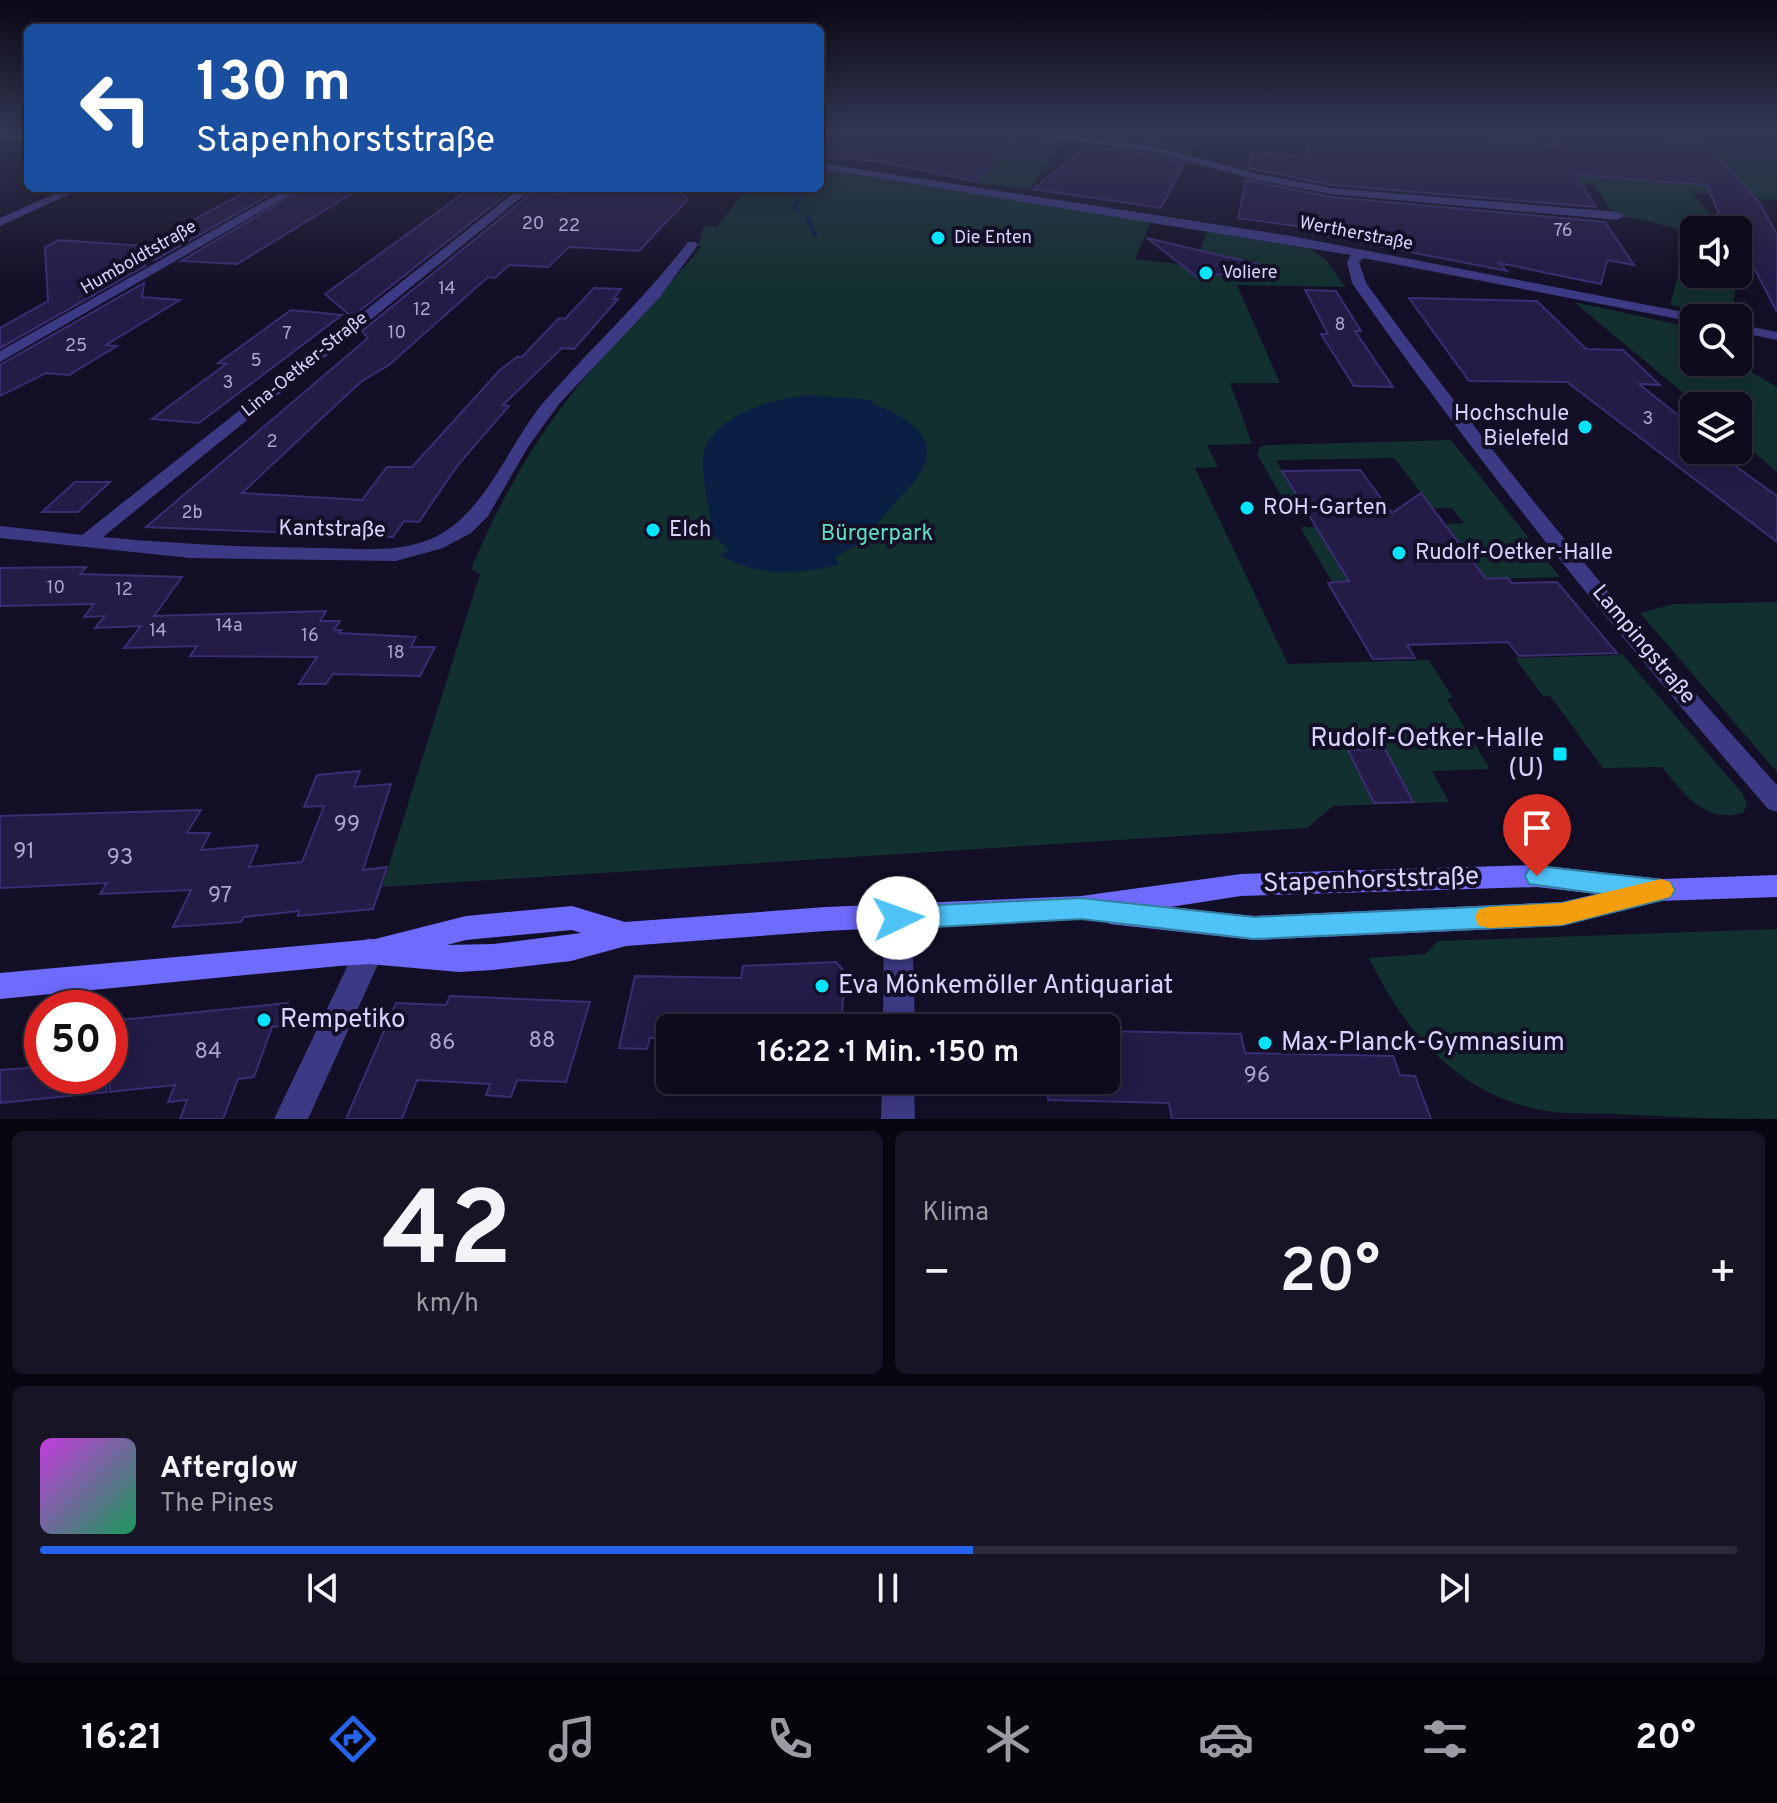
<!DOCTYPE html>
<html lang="de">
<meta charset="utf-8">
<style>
body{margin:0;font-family:Overpass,sans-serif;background:#171425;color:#f1f3f6;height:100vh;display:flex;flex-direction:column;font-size:30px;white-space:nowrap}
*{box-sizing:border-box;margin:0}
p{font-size:26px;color:#9b9ba3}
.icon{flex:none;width:44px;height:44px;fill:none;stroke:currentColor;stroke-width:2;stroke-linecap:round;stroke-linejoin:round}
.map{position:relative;height:1119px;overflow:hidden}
.side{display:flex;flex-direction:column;gap:12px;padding:12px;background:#08060f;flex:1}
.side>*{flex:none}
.guide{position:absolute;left:24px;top:24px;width:800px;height:168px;border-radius:12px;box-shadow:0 4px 20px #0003,0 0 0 2px #2e2b3b;background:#1a4fa0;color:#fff;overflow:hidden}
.tools{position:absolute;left:1680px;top:216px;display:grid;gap:16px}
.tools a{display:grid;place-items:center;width:72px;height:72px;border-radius:12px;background:#0e0b1c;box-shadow:0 4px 20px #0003,0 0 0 2px #2e2b3b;font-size:40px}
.speed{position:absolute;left:24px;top:990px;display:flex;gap:16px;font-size:40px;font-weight:700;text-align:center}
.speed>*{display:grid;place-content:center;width:104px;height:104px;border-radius:50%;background:#0e0b1c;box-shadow:0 4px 20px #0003,0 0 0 2px #2e2b3b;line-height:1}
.speed .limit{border:12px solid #d22;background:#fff;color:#111}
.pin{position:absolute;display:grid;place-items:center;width:68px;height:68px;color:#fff;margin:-82px -34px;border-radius:50% 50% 50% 0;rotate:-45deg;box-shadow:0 0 8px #0007}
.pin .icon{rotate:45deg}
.me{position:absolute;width:88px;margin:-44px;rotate:87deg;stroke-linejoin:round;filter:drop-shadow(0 0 6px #0008)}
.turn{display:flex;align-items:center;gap:28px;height:168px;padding:0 40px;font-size:36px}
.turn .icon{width:104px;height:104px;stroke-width:2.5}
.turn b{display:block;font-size:56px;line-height:68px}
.big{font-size:60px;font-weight:600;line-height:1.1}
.side .widget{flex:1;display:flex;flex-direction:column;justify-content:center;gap:12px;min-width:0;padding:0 28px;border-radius:12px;background:#171425}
.side .dial{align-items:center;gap:0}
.dial b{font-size:104px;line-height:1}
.song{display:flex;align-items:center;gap:24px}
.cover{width:96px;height:96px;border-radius:12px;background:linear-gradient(135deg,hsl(290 70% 55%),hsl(150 70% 35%))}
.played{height:8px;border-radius:4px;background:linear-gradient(90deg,#2563eb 55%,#2e2b3b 55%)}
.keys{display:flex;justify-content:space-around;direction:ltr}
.heat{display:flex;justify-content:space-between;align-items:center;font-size:44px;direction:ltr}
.side .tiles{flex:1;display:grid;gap:12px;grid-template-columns:1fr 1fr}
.widget:last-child{grid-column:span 2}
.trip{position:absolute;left:656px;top:1014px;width:464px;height:80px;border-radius:12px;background:#0e0b1c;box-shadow:0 4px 20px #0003,0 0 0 2px #2e2b3b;font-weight:600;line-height:80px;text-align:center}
.dock{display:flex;height:128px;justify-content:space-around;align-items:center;background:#06040b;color:#9b9ba3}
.dock .icon{width:56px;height:56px}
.dock .current{color:#2563eb}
.dock b{font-size:36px;color:#f1f3f6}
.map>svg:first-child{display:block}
.green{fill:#12302f}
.water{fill:#0a1f44}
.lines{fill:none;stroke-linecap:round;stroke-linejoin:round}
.stream{stroke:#0a1f44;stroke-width:5}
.building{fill:#241b47;stroke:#3b2d73;stroke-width:2}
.minor{fill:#3d3a85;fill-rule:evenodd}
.secondary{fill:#6f6bff;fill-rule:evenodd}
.route{fill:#4fc3f7;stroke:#337fa1;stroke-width:2}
.slow{fill:#f59e0b}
.poi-dot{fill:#00e5ff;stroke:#130f26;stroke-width:3}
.labels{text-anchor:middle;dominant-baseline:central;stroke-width:8;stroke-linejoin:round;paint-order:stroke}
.number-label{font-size:18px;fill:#aca6d1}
.far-street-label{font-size:18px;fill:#d9d4ff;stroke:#130f26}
.far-poi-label{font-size:18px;fill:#d9d4ff;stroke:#130f26;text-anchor:start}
.poi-label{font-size:22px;fill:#d9d4ff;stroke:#130f26;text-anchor:start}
.street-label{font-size:22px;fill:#d9d4ff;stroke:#130f26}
.park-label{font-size:22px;fill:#5fe0c0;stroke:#130f26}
.near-number-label{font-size:22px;fill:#aca6d1}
.near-poi-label{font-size:26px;fill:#d9d4ff;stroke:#130f26;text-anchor:start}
.near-street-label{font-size:26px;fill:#d9d4ff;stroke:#130f26}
</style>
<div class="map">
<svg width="1777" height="1119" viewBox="0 0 1777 1119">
<rect width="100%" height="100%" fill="#130f26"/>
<!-- green -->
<g class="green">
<path d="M1226 131H1777V200L1692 193 1724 230H1694V274H1738L1731 318 1670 305 1683 256 1685 232 1642 219 1615 216 1594 185 1323 164 1326 142Z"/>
<path d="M1021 136 1064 140 1029 190 978 183Z"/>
<path d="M820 170 1151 221 1135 259 1195 266 1207 231 1311 249 1326 260 1345 287 1237 285 1280 383H1230L1252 444 1207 445 1218 467 1195 468 1288 664 1429 660 1453 698 1447 699 1490 769 1432 771 1449 802 1333 806 1307 828 382 887 480 574 471 569C493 517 519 466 553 419 596 358 653 306 701 247L698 246 704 226 717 227 747 188H820Z"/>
<path d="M1574 302 1694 328V362H1735L1777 387V472L1738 439V406H1699Z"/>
<path d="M1451 440 1560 577 1486 579 1445 524 1464 523 1452 508H1433L1394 458 1276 460 1306 511 1290 512 1257 454 1260 447 1266 445Z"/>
<path d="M1300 527H1316L1349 582H1332Z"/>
<path d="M1777 602V772L1640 613 1673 604Z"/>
<path d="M1623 655 1742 793 1747 803 1744 812C1706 826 1683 793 1662 767L1603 768 1550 696H1543L1515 658Z"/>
<path d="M1777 929V1119C1724 1119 1672 1117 1619 1114 1593 1113 1565 1115 1540 1110 1457 1093 1404 1031 1369 958L1426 954 1438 941Z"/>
</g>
<!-- water -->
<path class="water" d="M808 395 873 400 871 403C897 413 939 431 924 466 919 480 903 493 893 505 875 526 861 546 834 557L840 564C798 575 759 578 720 555L729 550 715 537 712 529C709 507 703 483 703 461 704 416 777 398 808 395Z"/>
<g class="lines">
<!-- stream -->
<g class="stream">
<path d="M798 211 794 206 801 197"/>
<path d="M808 218 815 235"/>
</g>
</g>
<!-- building -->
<g class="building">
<path d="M820 131H950L1015 138 977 182 879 161 820 157Z"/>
<path d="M1108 131H1151L1149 135 1196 140 1190 152 1154 143 1101 137Z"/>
<path d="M1306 131H1362L1561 146 1550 131H1589L1707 144 1759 202 1777 234V312L1738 237V230H1734L1728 217 1720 216 1707 185 1575 175 1596 207 1331 185 1248 168 1252 151 1307 157Z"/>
<path d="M1088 146 1152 155 1184 163 1161 208 1033 189Z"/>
<path d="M1246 180 1331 197 1605 222 1634 265 1607 260 1601 284 1499 263 1507 271 1312 233 1316 229 1238 218Z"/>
<path d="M253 188H282L155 260 145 259V266L0 348V328L48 301 45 247 59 240 144 246Z"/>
<path d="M305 188H361L237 264 181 261Z"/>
<path d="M574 188 674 189 688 199 639 251 569 247 548 267 509 265 495 278 488 277 389 365 362 381 338 403 242 493 362 500 387 467H412L499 371 517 357H522L559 318 565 319 594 288 621 289 613 299H618L574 349 562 348 503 405 509 406 457 466 419 522 404 521 393 537 146 527 368 338 362 331 533 192 563 194Z"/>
<path d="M469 189 511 191 352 317 325 294Z"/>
<path d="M1147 238 1266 266V269L1197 277Z"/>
<path d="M144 283 142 297 180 300 106 345 117 346 69 375 46 373 0 396V365Z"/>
<path d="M1305 290 1336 291 1361 331H1355L1393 387 1354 386 1321 334H1328Z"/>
<path d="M1409 298 1537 301 1586 349 1623 350 1660 385 1639 384 1694 428V450H1713L1777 496V542L1567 382 1469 381Z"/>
<path d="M291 310 342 315 199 423 152 419 226 364 218 363Z"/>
<path d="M1360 470 1392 513 1421 493 1486 579 1508 578 1512 583 1557 582 1617 653 1519 656 1508 642 1407 645 1415 658 1373 659 1328 583 1349 581 1282 471Z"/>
<path d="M75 482H110L78 512H42Z"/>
<path d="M86 567 80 574 182 577 154 616 326 611 320 621H340L334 630H341L339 633 416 637 411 647H435L420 676 333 674 326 684H299L317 657 190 656 197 646 124 648 141 626 95 628 105 616 84 617 94 604 0 606V568Z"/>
<path d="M1385 749 1413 802 1374 803 1348 750Z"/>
<path d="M360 771 354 787 391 784 363 870 387 867 373 909 298 916 299 911 244 917 241 922 173 927 191 890 100 894 107 883 0 888V816L201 810 187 833H210L201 850 258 845 249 867 302 862 324 806 304 807 317 775Z"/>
<path d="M836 962 845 972 841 1028H670V1038H650L647 1049 619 1048 635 976 741 978 743 966Z"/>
<path d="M450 996 590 1002 566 1082 517 1080 511 1097 486 1095 490 1084 417 1080 402 1119H346L396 1003 446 1005Z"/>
<path d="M288 1003 280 1026 272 1027 254 1077 238 1079 223 1119H180L187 1100 168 1102 175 1085 110 1092V1021Z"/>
<path d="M1106 1031 1241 1034 1245 1053 1393 1056 1400 1075 1415 1076 1431 1119H1172L1169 1103 1048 1100V1080H1106Z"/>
<path d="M42 1067V1076H106L107 1092 0 1103V1070Z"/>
</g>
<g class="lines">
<!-- minor -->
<g class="minor">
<path d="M996 131H1025L1154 146 1258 174 1331 188 1618 212 1624 216 1618 220 1331 194 1257 180 1153 152Z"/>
<path d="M0 134 28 136V142L0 140Z"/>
<path d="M820 163 1291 236 1699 315 1701 318H1694V322L1363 258 1359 262 1366 283C1493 458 1632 624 1777 785V812L1768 809C1622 639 1480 467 1352 283L1347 262 1351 255 820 169Z"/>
<path d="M68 188H83L0 226V218Z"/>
<path d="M288 188H302L0 362V351Z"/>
<path d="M520 188H533L103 537C175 544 245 547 316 548 354 548 395 554 431 539 488 514 508 441 549 396 595 344 645 298 688 242H696L698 245 659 298 559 404 528 447 488 516 471 533 443 548 396 561 190 558 0 538V526L82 535Z"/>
<path d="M1738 324 1777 332V340L1738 332Z"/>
<path d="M898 906 908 910 912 918 915 1028H883L884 918 888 910Z"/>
<path d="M369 938 379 942 384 951 308 1119H274L359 942Z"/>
<path d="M882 1080H914L915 1119H881Z"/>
</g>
<!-- secondary -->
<path class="secondary" d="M1537 865 1662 879 1777 875V897L1658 901 1562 926 1254 940 1110 924 1098 917 826 931 626 946 571 961 493 970 459 972 369 964 339 966 0 999V973L375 939 466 916 572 906 625 922 826 907 1081 896 1241 874ZM1537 887 1597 894 1562 902 1254 916 1170 907 1241 896ZM572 930 581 933 493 944 447 945 466 940Z"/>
</g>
<!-- sky -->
<linearGradient id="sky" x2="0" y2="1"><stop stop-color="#0a0815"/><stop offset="0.45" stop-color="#333752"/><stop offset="1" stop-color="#333752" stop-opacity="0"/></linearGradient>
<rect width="1777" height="288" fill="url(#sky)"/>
<!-- route -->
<path class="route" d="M1537 866 1662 880 1671 883 1675 890 1671 897 1662 900 1562 925 1254 939 1081 919 898 929 889 925 885 918 889 910 898 907 1081 898 1254 917 1562 903 1602 894 1529 884 1525 876 1529 869Z"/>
<!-- slow -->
<path class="slow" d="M1661 879 1670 882 1674 890 1670 897 1562 925 1488 928 1478 925 1475 917 1478 910 1488 907 1562 903Z"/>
<!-- markers -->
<g class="poi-dot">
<circle cx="938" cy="238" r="8"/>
<circle cx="1206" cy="273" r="8"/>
<circle cx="1585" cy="427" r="8"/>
<circle cx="1247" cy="508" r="8"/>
<circle cx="653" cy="530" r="8"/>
<circle cx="1399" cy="553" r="8"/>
<rect x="1552" y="746" width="16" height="16" rx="4"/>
<circle cx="822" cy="986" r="8"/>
<circle cx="264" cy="1020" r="8"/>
<circle cx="1265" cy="1043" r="8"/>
</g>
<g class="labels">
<!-- number labels -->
<g class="number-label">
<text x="533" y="224">20</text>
<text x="569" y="226">22</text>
<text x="1563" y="231">76</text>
<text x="447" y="289">14</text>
<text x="422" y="310">12</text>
<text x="1340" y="325">8</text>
<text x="397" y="333">10</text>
<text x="287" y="334">7</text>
<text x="76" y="346">25</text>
<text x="256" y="361">5</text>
<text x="228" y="383">3</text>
<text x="1648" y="419">3</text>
<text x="272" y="442">2</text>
<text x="192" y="513">2b</text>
<text x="56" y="588">10</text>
<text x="124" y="590">12</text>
<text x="229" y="626">14a</text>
<text x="158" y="631">14</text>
<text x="310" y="636">16</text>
<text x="396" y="653">18</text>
</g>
<!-- far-street labels -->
<g class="far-street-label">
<text transform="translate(1356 234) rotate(11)">Wertherstraße</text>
<text transform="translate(139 258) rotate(-30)">Humboldtstraße</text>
<text transform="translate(305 365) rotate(-39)">Lina-Oetker-Straße</text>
</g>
<!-- far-poi labels -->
<g class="far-poi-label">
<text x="954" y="238">Die Enten</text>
<text x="1222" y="273">Voliere</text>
</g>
<!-- poi labels -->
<g class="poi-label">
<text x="1569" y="414" text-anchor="end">Hochschule<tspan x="1569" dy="25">Bielefeld</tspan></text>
<text x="1263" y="508">ROH-Garten</text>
<text x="669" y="530">Elch</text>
<text x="1415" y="553">Rudolf-Oetker-Halle</text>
</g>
<!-- street labels -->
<g class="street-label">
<text transform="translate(332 530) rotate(1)">Kantstraße</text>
<text transform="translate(1643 645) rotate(50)">Lampingstraße</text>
</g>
<!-- park labels -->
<g class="park-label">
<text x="877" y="534">Bürgerpark</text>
</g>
<!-- near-number labels -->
<g class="near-number-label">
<text x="347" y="825">99</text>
<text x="24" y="852">91</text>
<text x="120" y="858">93</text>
<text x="220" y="896">97</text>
<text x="542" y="1041">88</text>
<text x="442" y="1043">86</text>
<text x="208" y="1052">84</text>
<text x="1257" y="1076">96</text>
</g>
<!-- near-poi labels -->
<g class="near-poi-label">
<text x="1544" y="739" text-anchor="end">Rudolf-Oetker-Halle<tspan x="1544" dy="30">(U)</tspan></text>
<text x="838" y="986">Eva Mönkemöller Antiquariat</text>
<text x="280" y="1020">Rempetiko</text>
<text x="1281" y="1043">Max-Planck-Gymnasium</text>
</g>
<!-- near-street labels -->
<g class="near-street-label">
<text transform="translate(1371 881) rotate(-2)">Stapenhorststraße</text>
</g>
</g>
</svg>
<div class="tools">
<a><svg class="icon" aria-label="sound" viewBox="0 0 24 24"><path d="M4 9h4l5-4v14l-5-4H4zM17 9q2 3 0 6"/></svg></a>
<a><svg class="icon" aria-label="search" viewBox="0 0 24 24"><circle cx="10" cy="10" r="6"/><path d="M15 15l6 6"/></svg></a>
<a><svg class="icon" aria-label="layers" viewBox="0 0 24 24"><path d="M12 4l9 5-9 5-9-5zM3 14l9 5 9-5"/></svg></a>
</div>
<div class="speed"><div class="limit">50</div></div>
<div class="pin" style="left:1537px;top:876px;background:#d93025"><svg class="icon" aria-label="arrive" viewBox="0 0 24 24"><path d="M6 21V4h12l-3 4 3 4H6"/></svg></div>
<svg class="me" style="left:898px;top:918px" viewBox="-20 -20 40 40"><circle r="19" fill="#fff"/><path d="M0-13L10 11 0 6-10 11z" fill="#4fc3f7"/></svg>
<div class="trip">16:22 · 1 Min. · 150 m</div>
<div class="guide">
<div class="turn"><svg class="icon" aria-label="left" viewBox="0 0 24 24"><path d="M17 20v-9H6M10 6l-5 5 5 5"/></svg><div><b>130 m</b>Stapenhorststraße</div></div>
</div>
</div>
<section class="side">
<div class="tiles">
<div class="widget dial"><b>42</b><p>km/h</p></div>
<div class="widget"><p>Klima</p>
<div class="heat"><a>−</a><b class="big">20°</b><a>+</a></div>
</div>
<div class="widget">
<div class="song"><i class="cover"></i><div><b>Afterglow</b><p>The Pines</p></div></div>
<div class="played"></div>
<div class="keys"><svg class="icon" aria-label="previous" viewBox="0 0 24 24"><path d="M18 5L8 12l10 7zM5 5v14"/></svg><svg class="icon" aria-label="pause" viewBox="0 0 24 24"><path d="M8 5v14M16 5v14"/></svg><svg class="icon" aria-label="next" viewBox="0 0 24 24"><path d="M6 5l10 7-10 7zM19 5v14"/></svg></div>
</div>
</div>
</section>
<nav class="dock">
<b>16:21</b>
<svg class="icon current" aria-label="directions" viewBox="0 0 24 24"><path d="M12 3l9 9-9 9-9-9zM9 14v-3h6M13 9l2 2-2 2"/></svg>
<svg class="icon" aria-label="music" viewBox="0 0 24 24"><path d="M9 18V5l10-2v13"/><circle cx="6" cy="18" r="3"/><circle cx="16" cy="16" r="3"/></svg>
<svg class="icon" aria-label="phone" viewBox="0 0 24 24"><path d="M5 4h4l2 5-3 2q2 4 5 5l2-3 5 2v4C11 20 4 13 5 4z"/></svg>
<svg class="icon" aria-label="climate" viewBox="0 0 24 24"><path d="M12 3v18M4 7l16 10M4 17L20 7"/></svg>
<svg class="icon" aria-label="car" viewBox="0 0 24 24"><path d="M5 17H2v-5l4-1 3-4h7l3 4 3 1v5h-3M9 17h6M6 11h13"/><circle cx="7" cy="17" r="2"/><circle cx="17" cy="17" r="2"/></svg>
<svg class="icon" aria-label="filters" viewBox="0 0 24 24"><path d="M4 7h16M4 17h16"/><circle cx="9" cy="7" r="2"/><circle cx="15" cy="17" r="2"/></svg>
<b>20°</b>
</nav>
